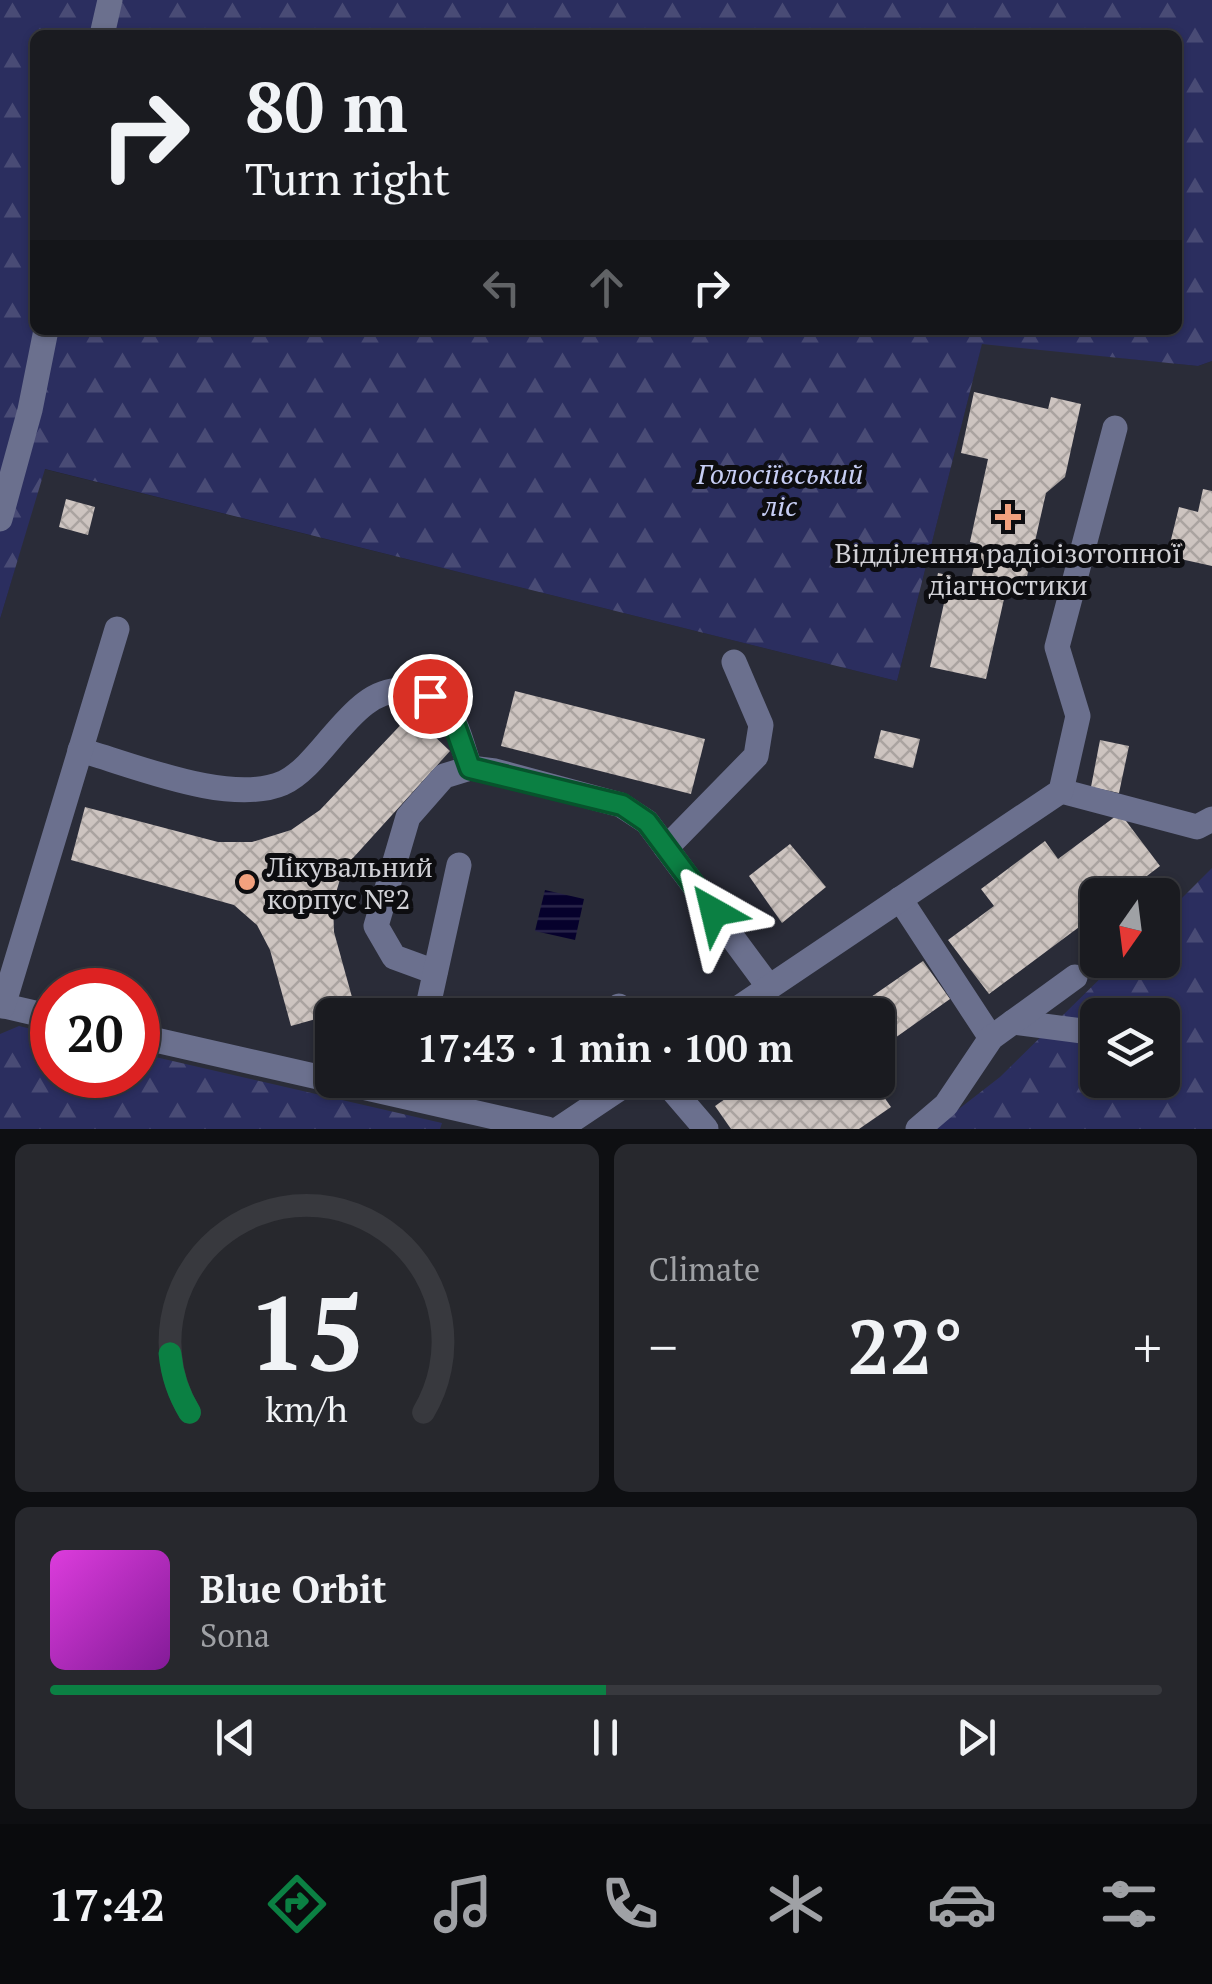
<!DOCTYPE html>
<meta charset="utf-8">
<style>
body{margin:0;font-family:"PT Serif",serif;background:#27282d;color:#f1f3f6;height:100vh;display:flex;flex-direction:column;font-size:38px;white-space:nowrap}
*{box-sizing:border-box;margin:0}
p{font-size:32px;color:#9fa1a5}
.icon{flex:none;width:55px;height:55px;fill:none;stroke:currentColor;stroke-width:2;stroke-linecap:round;stroke-linejoin:round}
.map{position:relative;height:1129px;overflow:hidden}
.panel{display:flex;flex-direction:column;gap:15px;padding:15px;background:#0e0f12;flex:1}
.panel>*{flex:none}
.banner{position:absolute;left:30px;top:30px;width:1152px;height:305px;border-radius:15px;box-shadow:0 2px 8px #0004,0 0 0 2px #38393e;background:#1a1b20;color:#f1f3f6;overflow:hidden}
.needle{width:65px;rotate:194deg}
.fabs{position:absolute;left:1080px;top:878px;display:grid;gap:20px}
.fabs a{display:grid;place-items:center;width:100px;height:100px;border-radius:15px;background:#1a1b20;box-shadow:0 2px 8px #0004,0 0 0 2px #38393e;font-size:50px}
.speed{position:absolute;left:30px;top:968px;display:flex;gap:20px;font-size:50px;font-weight:700;text-align:center}
.speed>*{display:grid;place-content:center;width:130px;height:130px;border-radius:50%;background:#1a1b20;box-shadow:0 2px 8px #0004,0 0 0 2px #38393e;line-height:1}
.speed .limit{border:15px solid #d22;background:#fff;color:#111}
.pin{position:absolute;display:grid;place-items:center;width:85px;height:85px;color:#fff;margin:-42px;border:5px solid #fff;border-radius:50%;box-shadow:0 2px 10px #0007}
.me{position:absolute;width:110px;margin:-55px;rotate:323deg;stroke-linejoin:round;filter:drop-shadow(0 0 8px #0008)}
.turn{display:flex;align-items:center;gap:35px;height:210px;padding:0 50px;font-size:45px}
.turn .icon{width:130px;height:130px;stroke-width:2.5}
.turn b{display:block;font-size:70px;line-height:85px}
.lanes{display:flex;align-items:center;height:95px;padding:0 50px;background:#0003;justify-content:center;gap:50px;direction:ltr}
.lanes .off{opacity:.35}
.big{font-size:75px;font-weight:700;line-height:1.1}
.panel .widget{flex:1;display:flex;flex-direction:column;justify-content:center;gap:15px;min-width:0;padding:0 35px;border-radius:15px;background:#27282d}
.panel .dial{align-items:center;gap:0}
.dial svg{height:260px;overflow:visible;fill:none;stroke:#38393e;stroke-width:7;stroke-linecap:round;text-anchor:middle}
.dial text{fill:#f1f3f6;stroke:none}
.song{display:flex;align-items:center;gap:30px}
.cover{width:120px;height:120px;border-radius:15px;background:linear-gradient(135deg,hsl(300 70% 55%),hsl(290 70% 35%))}
.played{height:10px;border-radius:5px;background:linear-gradient(90deg,#0b8043 50%,#38393e 50%)}
.keys{display:flex;justify-content:space-around;direction:ltr}
.heat{display:flex;justify-content:space-between;align-items:center;font-size:55px;direction:ltr}
.panel .tiles{flex:1;display:grid;gap:15px;grid-template-columns:1fr 1fr}
.widget:last-child{grid-column:span 2}
.trip{position:absolute;left:315px;top:998px;width:580px;height:100px;border-radius:15px;background:#1a1b20;box-shadow:0 2px 8px #0004,0 0 0 2px #38393e;font-weight:700;line-height:100px;text-align:center}
.tabs{display:flex;height:160px;justify-content:space-around;align-items:center;background:#0a0b0d;color:#9fa1a5}
.tabs .icon{width:70px;height:70px}
.tabs .on{color:#0b8043}
.tabs b{font-size:45px;color:#f1f3f6}
.map>svg:first-child{display:block}
.built{fill:#2a2c38;fill-rule:evenodd}
.forest{fill:url(#forest-firs);fill-rule:evenodd}
.water{fill:url(#water-rules)}
.building{fill:url(#building-cross-hatch)}
.lines{fill:none;stroke-linecap:round;stroke-linejoin:round}
.minor{stroke:#6b708e;stroke-width:25}
.route-casing{stroke:#07532c;stroke-width:25}
.route{stroke:#0b8043;stroke-width:18}
.poi-dot{fill:#f2a17e;stroke:#0d0d10;stroke-width:4}
.labels{text-anchor:middle;dominant-baseline:central;stroke-width:10;stroke-linejoin:round;paint-order:stroke}
.park-label{font-size:28px;font-style:italic;fill:#c7cef4;stroke:#0d0d10}
.poi-label{font-size:28px;fill:#d1d1d6;stroke:#0d0d10}
</style>
<div class="map">
<svg width="1212" height="1129" viewBox="0 0 1212 1129">
<defs>
<pattern id="forest-firs" width="22" height="20" patternUnits="userSpaceOnUse" patternTransform="scale(2.5)"><rect width="22" height="20" fill="#2b2e5f"/><path d="M5 1l3.5 6h-7zM16 11l3.5 6h-7z" fill="#494b75"/></pattern>
<pattern id="water-rules" width="6" height="5" patternUnits="userSpaceOnUse" patternTransform="scale(2.5)"><rect width="6" height="5" fill="#06012c"/><path d="M0 2.5h6" fill="none" stroke="#29254a"/></pattern>
<pattern id="building-cross-hatch" width="8" height="8" patternUnits="userSpaceOnUse" patternTransform="scale(2.5)"><rect width="8" height="8" fill="#cdc4c0"/><path d="M0 0l8 8M0 8l8-8" fill="none" stroke="#aaa3a0"/></pattern>
</defs>
<rect width="100%" height="100%" fill="#23242a"/>
<!-- built -->
<path class="built" d="M982 343 1198 366 1212 361V1129H0V619L44 469 897 681ZM1098 895H1162V960H1098ZM52 990H138V1075H52ZM332 1015H878V1080H332ZM1098 1015H1162V1080H1098Z"/>
<!-- forest -->
<g class="forest">
<path d="M0 0H1212V361L1198 366 982 344 897 681 45 469 0 619ZM35 35H1178V330H35Z"/>
<path d="M1212 868V1129H933L1000 1077 1119 960H1162L1163 917ZM1098 1015H1162V1080H1098Z"/>
<path d="M19 1026 52 1034V1075H138V1053L442 1123 440 1129H0V1034Z"/>
</g>
<!-- water -->
<path class="water" d="M545 890 584 899 575 940 535 931Z"/>
<!-- building -->
<g class="building">
<path d="M974 392 1048 409 1051 397 1081 404 1065 477 1046 493 1023 594 1006 590 986 679 930 667 946 594 934 591 938 573 971 580 979 544 970 542 988 459 961 453Z"/>
<path d="M1203 489 1212 491V566L1167 556 1179 507 1198 512Z"/>
<path d="M66 499 95 507 88 535 59 527Z"/>
<path d="M515 691 705 739 691 794 501 746Z"/>
<path d="M411 714 450 751 343 869 333 903 334 932 355 1008 291 1026 270 950 257 925 234 905 71 860 85 807 218 842H252L291 830 320 810Z"/>
<path d="M881 730 920 739 913 768 874 758Z"/>
<path d="M1100 740 1129 746 1119 793 1091 787Z"/>
<path d="M1120 813 1160 866 1122 895H1098V913L989 994 948 940 994 906 981 889 1045 841 1058 859Z"/>
<path d="M790 844 826 887 782 923 749 876Z"/>
<path d="M923 961 950 999 878 1050V1015H845Z"/>
<path d="M478 996 555 1013V1015H473Z"/>
<path d="M531 1080H569L566 1090Z"/>
<path d="M752 1080H872L891 1107 859 1129H731L715 1106Z"/>
</g>
<g class="lines">
<!-- minor -->
<g class="minor">
<path d="M102 35 110 0"/>
<path d="M0 519 30 410 46 330"/>
<path d="M80 750C134 765 230 806 283 783 326 763 354 682 409 691 456 700 456 729 470 768"/>
<path d="M1061 791 1197 827 1212 819"/>
<path d="M666 848 756 756 761 725 734 662"/>
<path d="M900 899 991 1038"/>
<path d="M435 972 394 957 376 926 408 817 444 776 470 768 495 771 621 805 647 822 769 987"/>
<path d="M0 1005 52 1017"/>
<path d="M3 1006 117 629"/>
<path d="M619 1006 624 1015"/>
<path d="M426 1015 459 865"/>
<path d="M728 1015 1061 791 1078 716 1057 647 1115 428"/>
<path d="M1013 1022 1098 1033"/>
<path d="M138 1036 547 1129"/>
<path d="M1162 1041H1164"/>
<path d="M664 1080 706 1129"/>
<path d="M559 1129 632 1080"/>
<path d="M918 1129 946 1105 991 1038 1075 977"/>
</g>
</g>
<g class="lines">
<defs>
<path id="route" d="M430 696 449 709 470 768 622 805 647 822 714 912"/>
</defs>
<!-- route casing -->
<use href="#route" class="route-casing"/>
<!-- route -->
<use href="#route" class="route"/>
</g>
<!-- markers -->
<g class="poi-dot">
<path d="M1003 502h10v10h10v10h-10v10h-10v-10h-10v-10h10z"/>
<circle cx="247" cy="882" r="10"/>
</g>
<g class="labels">
<!-- park labels -->
<g class="park-label">
<text x="780" y="473">Голосіївський<tspan x="780" dy="32">ліс</tspan></text>
</g>
<!-- poi labels -->
<g class="poi-label">
<text x="1008" y="552">Відділення радіоізотопної<tspan x="1008" dy="32">діагностики</tspan></text>
<text x="267" y="866" text-anchor="start">Лікувальний<tspan x="267" dy="32">корпус №2</tspan></text>
</g>
</g>
</svg>
<div class="fabs">
<a><svg class="needle" viewBox="-14 -14 28 28"><path d="M0-13l5 13h-10z" fill="#e53935"/><path d="M0 13l5-13h-10z" fill="#9fa1a5"/></svg></a>
<a><svg class="icon" aria-label="layers" viewBox="0 0 24 24"><path d="M12 4l9 5-9 5-9-5zM3 14l9 5 9-5"/></svg></a>
</div>
<div class="speed"><div class="limit">20</div></div>
<div class="pin" style="left:430px;top:696px;background:#d93025"><svg class="icon" aria-label="arrive" viewBox="0 0 24 24"><path d="M6 21V4h12l-3 4 3 4H6"/></svg></div>
<svg class="me" style="left:714px;top:912px" viewBox="-20 -20 40 40"><path d="M0-17L14 15 0 8-14 15z" fill="#0b8043" stroke="#fff" stroke-width="4"/></svg>
<div class="trip">17:43 · 1 min · 100 m</div>
<div class="banner">
<div class="turn"><svg class="icon" aria-label="right" viewBox="0 0 24 24"><path d="M7 20v-9h11M14 6l5 5-5 5"/></svg><div><b>80 m</b>Turn right</div></div>
<div class="lanes"><svg class="icon off" aria-label="left" viewBox="0 0 24 24"><path d="M17 20v-9H6M10 6l-5 5 5 5"/></svg><svg class="icon off" aria-label="ahead" viewBox="0 0 24 24"><path d="M12 20V5M6 11l6-6 6 6"/></svg><svg class="icon" aria-label="right" viewBox="0 0 24 24"><path d="M7 20v-9h11M14 6l5 5-5 5"/></svg></div>
</div>
</div>
<section class="panel">
<div class="tiles">
<div class="widget dial"><svg viewBox="0 0 100 80">
<path d="M14 69A42 42 0 1 1 86 69"/>
<path d="M14 69A42 42 0 0 1 8 51" stroke="#0b8043"/>
<text x="50" y="56" font-size="32" font-weight="700">15</text>
<text x="50" y="72" font-size="11">km/h</text>
</svg></div>
<div class="widget"><p>Climate</p>
<div class="heat"><a>−</a><b class="big">22°</b><a>+</a></div>
</div>
<div class="widget">
<div class="song"><i class="cover"></i><div><b>Blue Orbit</b><p>Sona</p></div></div>
<div class="played"></div>
<div class="keys"><svg class="icon" aria-label="previous" viewBox="0 0 24 24"><path d="M18 5L8 12l10 7zM5 5v14"/></svg><svg class="icon" aria-label="pause" viewBox="0 0 24 24"><path d="M8 5v14M16 5v14"/></svg><svg class="icon" aria-label="next" viewBox="0 0 24 24"><path d="M6 5l10 7-10 7zM19 5v14"/></svg></div>
</div>
</div>
</section>
<nav class="tabs">
<b>17:42</b>
<svg class="icon on" aria-label="directions" viewBox="0 0 24 24"><path d="M12 3l9 9-9 9-9-9zM9 14v-3h6M13 9l2 2-2 2"/></svg>
<svg class="icon" aria-label="music" viewBox="0 0 24 24"><path d="M9 18V5l10-2v13"/><circle cx="6" cy="18" r="3"/><circle cx="16" cy="16" r="3"/></svg>
<svg class="icon" aria-label="phone" viewBox="0 0 24 24"><path d="M5 4h4l2 5-3 2q2 4 5 5l2-3 5 2v4C11 20 4 13 5 4z"/></svg>
<svg class="icon" aria-label="climate" viewBox="0 0 24 24"><path d="M12 3v18M4 7l16 10M4 17L20 7"/></svg>
<svg class="icon" aria-label="car" viewBox="0 0 24 24"><path d="M5 17H2v-5l4-1 3-4h7l3 4 3 1v5h-3M9 17h6M6 11h13"/><circle cx="7" cy="17" r="2"/><circle cx="17" cy="17" r="2"/></svg>
<svg class="icon" aria-label="filters" viewBox="0 0 24 24"><path d="M4 7h16M4 17h16"/><circle cx="9" cy="7" r="2"/><circle cx="15" cy="17" r="2"/></svg>
</nav>
